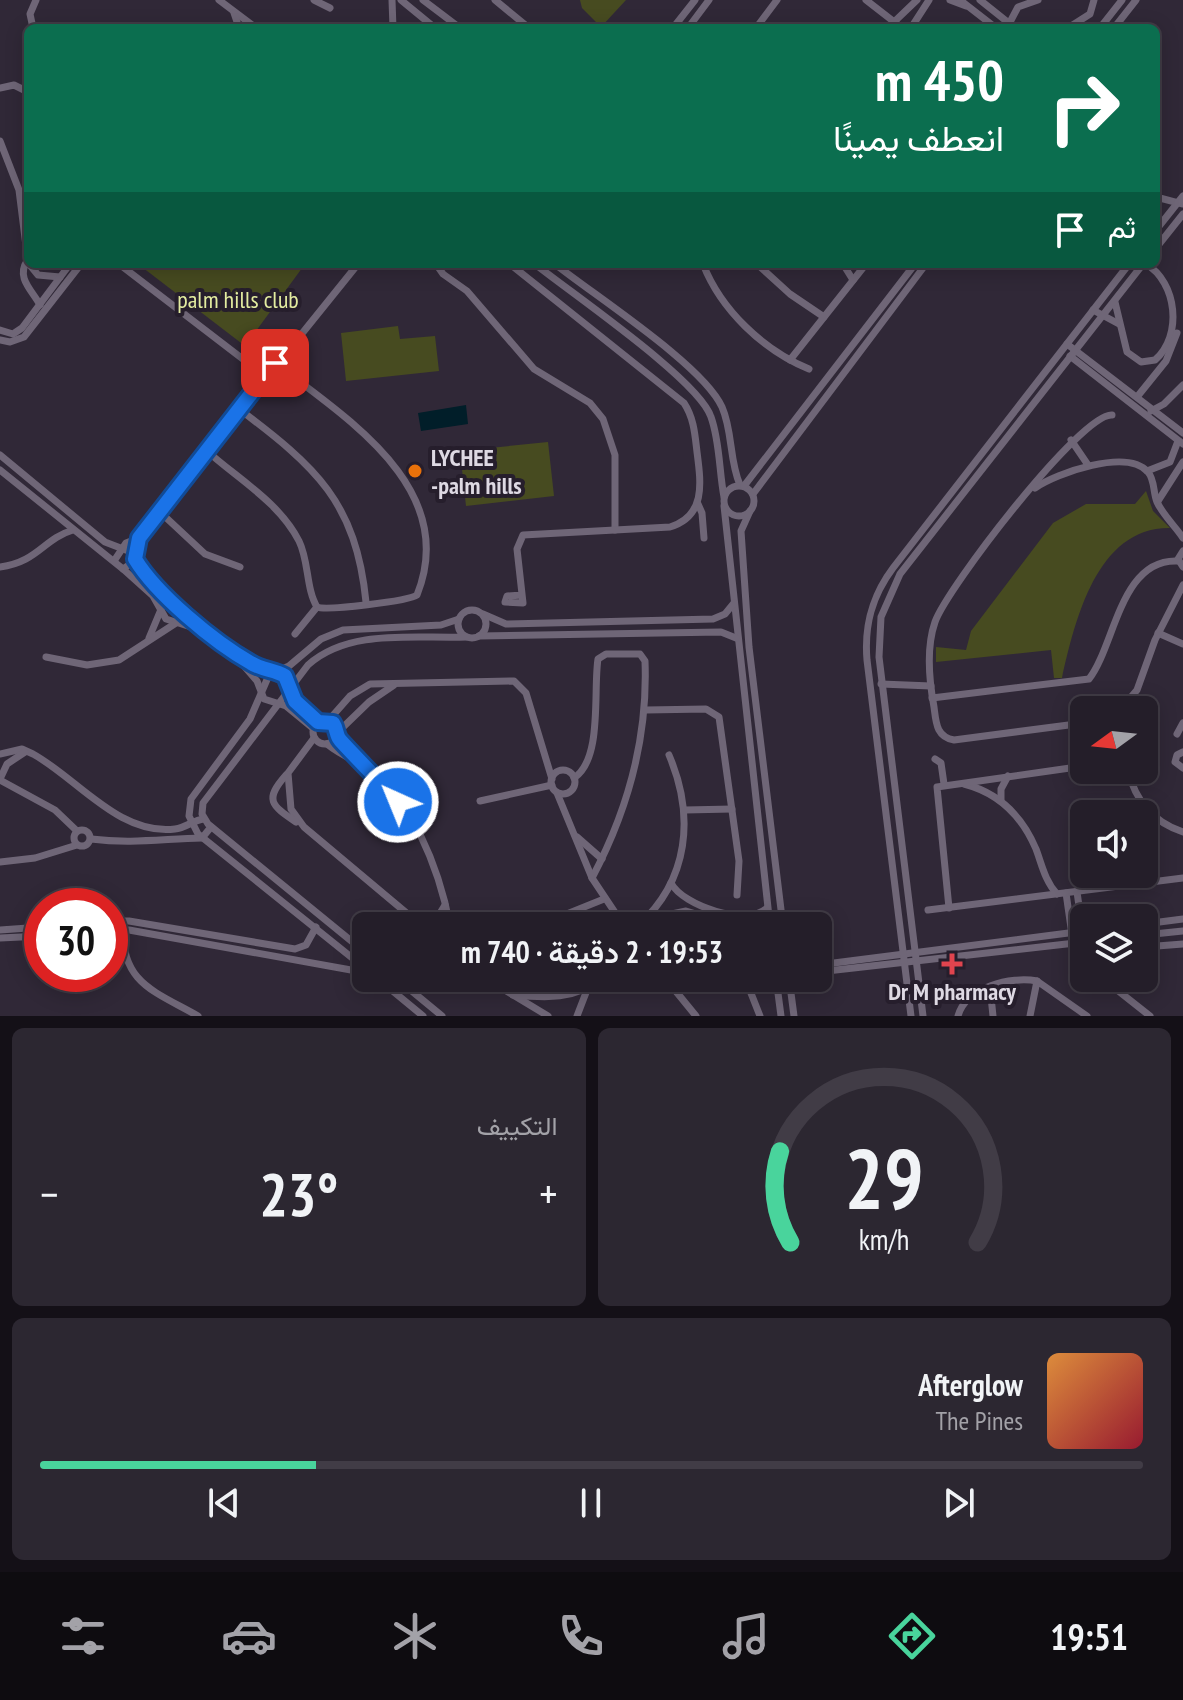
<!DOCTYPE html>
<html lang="ar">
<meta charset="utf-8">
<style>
body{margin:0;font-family:"PT Sans Narrow",Vazirmatn,sans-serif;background:#2c2731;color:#f1f3f6;direction:rtl;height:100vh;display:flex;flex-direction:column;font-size:30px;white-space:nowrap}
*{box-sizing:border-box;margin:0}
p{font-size:26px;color:#a3a2a8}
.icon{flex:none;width:44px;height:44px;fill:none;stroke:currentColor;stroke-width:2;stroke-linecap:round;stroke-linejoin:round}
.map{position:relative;height:1016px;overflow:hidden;direction:ltr}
.sheet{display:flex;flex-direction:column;gap:12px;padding:12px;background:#141017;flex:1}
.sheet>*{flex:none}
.top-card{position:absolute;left:24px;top:24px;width:1136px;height:244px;border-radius:12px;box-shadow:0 4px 20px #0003,0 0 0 2px #413c46;direction:rtl;background:#0b6e4f;color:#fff;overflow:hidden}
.needle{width:52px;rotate:255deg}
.tools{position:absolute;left:1070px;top:696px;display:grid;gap:16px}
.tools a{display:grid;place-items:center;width:88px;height:88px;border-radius:12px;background:#241e29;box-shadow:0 4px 20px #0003,0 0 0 2px #413c46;font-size:40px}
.speed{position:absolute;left:24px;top:888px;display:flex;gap:16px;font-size:40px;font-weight:700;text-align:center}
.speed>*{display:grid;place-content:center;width:104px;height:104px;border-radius:50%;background:#241e29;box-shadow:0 4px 20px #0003,0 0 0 2px #413c46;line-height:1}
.speed .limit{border:12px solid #d22;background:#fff;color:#111}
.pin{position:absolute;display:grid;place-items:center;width:68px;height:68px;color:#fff;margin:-34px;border-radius:16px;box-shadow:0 4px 12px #0006}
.me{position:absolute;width:88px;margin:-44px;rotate:316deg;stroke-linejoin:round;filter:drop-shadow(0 0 6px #0008)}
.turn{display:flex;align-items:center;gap:28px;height:168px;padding:0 24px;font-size:36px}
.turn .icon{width:104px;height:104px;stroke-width:2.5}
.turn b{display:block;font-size:56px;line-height:68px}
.then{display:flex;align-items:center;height:76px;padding:0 24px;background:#0003;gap:16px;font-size:30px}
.big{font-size:60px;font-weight:600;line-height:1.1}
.sheet .tile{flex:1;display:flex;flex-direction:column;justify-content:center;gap:12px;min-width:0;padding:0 28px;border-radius:12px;background:#2c2731}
.sheet .dial{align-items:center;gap:0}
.dial svg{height:208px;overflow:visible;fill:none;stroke:#413c46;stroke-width:7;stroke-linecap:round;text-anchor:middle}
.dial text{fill:#f1f3f6;stroke:none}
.song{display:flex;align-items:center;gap:24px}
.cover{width:96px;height:96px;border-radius:12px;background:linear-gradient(135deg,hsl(30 70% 55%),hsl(350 70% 35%))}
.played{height:8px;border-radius:4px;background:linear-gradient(90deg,#49d49c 25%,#413c46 25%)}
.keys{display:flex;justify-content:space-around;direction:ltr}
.heat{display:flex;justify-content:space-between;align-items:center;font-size:44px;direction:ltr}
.sheet .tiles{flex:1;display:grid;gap:12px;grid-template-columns:1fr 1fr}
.tile:last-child{grid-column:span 2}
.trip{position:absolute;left:352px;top:912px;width:480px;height:80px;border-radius:12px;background:#241e29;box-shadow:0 4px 20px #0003,0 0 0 2px #413c46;font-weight:600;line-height:80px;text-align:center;direction:rtl}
.tab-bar{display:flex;height:128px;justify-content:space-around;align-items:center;background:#0e0c10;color:#a3a2a8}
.tab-bar .icon{width:56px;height:56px}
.tab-bar .on{color:#49d49c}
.tab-bar b{font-size:36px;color:#f1f3f6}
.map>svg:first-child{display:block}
.green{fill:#474b20}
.water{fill:#011e29}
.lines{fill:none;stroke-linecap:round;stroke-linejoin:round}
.minor{stroke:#6f6677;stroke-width:7}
.route-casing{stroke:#114b97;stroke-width:20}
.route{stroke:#1a73e8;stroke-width:14}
.food-dot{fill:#e8710a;stroke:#261e2c;stroke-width:3}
.health-dot{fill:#e0444e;stroke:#261e2c;stroke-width:3}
.labels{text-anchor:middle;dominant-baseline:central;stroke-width:8;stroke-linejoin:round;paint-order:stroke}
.park-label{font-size:24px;fill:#e3eca0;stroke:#261e2c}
.poi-label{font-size:24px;font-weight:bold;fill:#ded9e3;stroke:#261e2c;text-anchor:start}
</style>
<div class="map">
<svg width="1183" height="1016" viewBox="0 0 1183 1016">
<rect width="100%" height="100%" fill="#302837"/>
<!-- green -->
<g class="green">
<path d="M580 0H626L601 27 582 8Z"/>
<path d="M138 264H305L245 346Z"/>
<path d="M398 326 400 339 435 336 439 371 346 381 341 333Z"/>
<path d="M548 442 554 496 466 506 460 451Z"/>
<path d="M1146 491 1153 511 1170 528C1097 527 1075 620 1062 678H1054L1051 650 936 662V647L966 650 971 631 1053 523 1086 504H1135Z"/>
</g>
<!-- water -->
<path class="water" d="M466 405 468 424 421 431 418 413Z"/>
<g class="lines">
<!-- minor -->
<g class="minor">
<path d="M219 0 256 28"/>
<path d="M314 0 330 8"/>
<path d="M392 0 393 28"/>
<path d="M401 0 435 28"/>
<path d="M423 0 460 28"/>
<path d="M495 0 529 28"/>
<path d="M866 0 902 28"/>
<path d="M950 0 966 6"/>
<path d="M960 0 996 28"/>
<path d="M980 0 1015 28"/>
<path d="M234 13 239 28"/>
<path d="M894 22 917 0"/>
<path d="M1009 24 1018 7 1038 0"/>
<path d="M33 28 30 14 36 0"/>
<path d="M673 28 695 0"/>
<path d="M688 28 709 0"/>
<path d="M756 28 777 0"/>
<path d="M911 28 929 0"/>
<path d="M1068 28 1090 14 1094 0"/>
<path d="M1100 28 1122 0"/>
<path d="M1114 28 1136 0"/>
<path d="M0 88 14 85 28 92"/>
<path d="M0 141 19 190 28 262"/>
<path d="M1156 197 1183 204"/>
<path d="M1156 230 1183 196"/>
<path d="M1156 248 1183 214"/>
<path d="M27 261C16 278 32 290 40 305"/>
<path d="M29 264 38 275 60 277"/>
<path d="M119 264 265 376"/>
<path d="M436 264 443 274 467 291 534 369 590 403 603 419 615 455V530"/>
<path d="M510 264 684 403C694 418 695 435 697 452 701 483 706 516 670 527L523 535 517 549 523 603 505 602 507 596 522 595"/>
<path d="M535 264C571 293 699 380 711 417 720 442 719 471 724 497"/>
<path d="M555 264C595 296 703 365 722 407 733 432 729 460 740 485"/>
<path d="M703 264C721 310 763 350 809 369"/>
<path d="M757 264 790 294 824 317"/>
<path d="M843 264 853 280"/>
<path d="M1115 302 1127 352 1141 362 1155 360C1183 336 1177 282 1146 264"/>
<path d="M1093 310 1119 324"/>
<path d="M0 330 13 334 22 328 70 264"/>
<path d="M0 340 10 342 24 337 81 264"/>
<path d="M1067 344 1183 433"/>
<path d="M1070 356 1183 444"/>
<path d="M790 360 866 264"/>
<path d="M1137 397 1166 361 1177 333"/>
<path d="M239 409C316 467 356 502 366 602"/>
<path d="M1151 411 1164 404 1183 385"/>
<path d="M1071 440 1088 465"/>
<path d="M207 451C238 479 279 502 299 541 309 561 306 589 317 607 326 611 409 601 417 595 460 488 346 418 275 363"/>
<path d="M0 455 105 542 131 552 144 571 200 625 247 661 285 676 295 701 318 722"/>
<path d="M0 470 123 569 153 596 166 619 191 627 244 666 257 681 264 699 286 706 314 729"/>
<path d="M1147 471 1170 462 1178 441"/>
<circle cx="739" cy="501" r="15"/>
<path d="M744 486 915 264"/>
<path d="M1035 488C1057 473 1127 448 1148 472 1155 480 1153 493 1157 502 1163 515 1175 526 1183 538"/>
<path d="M753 494 926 264"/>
<path d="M1158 501 1183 462"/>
<path d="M698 504 702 513 704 538"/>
<path d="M724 506 770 926"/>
<path d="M159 511 205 554 240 567"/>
<path d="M750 511 741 531 749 647 783 926"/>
<path d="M1183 551 1178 559 1183 567"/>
<path d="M114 561 126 543 139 538"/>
<path d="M0 567C38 562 43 539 73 530"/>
<path d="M123 569 133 562 139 538 159 511 358 264"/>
<circle cx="472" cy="624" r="14"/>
<path d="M483 614 506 624 713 619 725 614 734 603"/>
<path d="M1158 633 1183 644"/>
<path d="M295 634 317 607"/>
<path d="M479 636 721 632 736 638"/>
<path d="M149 638 162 607 170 599"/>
<path d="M46 657 87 665 119 660 176 623 183 610"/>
<path d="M881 684 931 686"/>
<path d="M932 698 1089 679C1115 646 1120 558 1178 561"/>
<path d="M646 710 706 709 719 717 739 861 737 895"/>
<path d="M1120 710 1137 690 1155 640 1183 585"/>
<circle cx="325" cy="732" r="12"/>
<path d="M328 721 350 696 370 684 514 681 526 693 552 779"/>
<path d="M1084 723 954 740C936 737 936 722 934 707 929 680 926 648 935 622 947 588 1081 413 1112 415"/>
<path d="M337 733 369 702 394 685"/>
<path d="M1177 734 1183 723"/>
<path d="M337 737 353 751 357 762"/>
<path d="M314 738 288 773 291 809 304 827 422 926"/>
<path d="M327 744C338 753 347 757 359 763 411 791 440 872 450 926"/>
<path d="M1183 752 1177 755 1175 762 1183 768"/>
<path d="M0 754 22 749 33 754C77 778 119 836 175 829 186 828 193 820 204 819"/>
<path d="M935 759 941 763 944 784"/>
<path d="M1128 770C1135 800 1153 822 1183 832"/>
<circle cx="563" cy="782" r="12"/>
<path d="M286 775C264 800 271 805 296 822"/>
<path d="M574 778C603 759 593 690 598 659L606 654H640L645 661C648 738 628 810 592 878"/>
<path d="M0 779 7 764 25 752"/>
<path d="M0 780 55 810 77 831"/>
<path d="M964 784C999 793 1022 816 1036 849 1042 865 1045 881 1057 894"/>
<path d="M557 793 592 878 624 926"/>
<path d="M1001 800V789L1008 776"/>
<path d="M480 801 552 785"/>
<path d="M685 810 732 809"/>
<circle cx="82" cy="838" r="8"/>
<path d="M577 837 602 859"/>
<path d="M91 839C131 844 162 839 202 838L211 827"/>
<path d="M0 862 35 858 77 845"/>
<path d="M671 883C683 906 747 927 767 908"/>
<path d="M1077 892 1083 934"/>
<path d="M1066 893 1072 935"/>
<path d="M949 908 937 787 1084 766"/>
<path d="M928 910 1183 878"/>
<path d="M648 919 686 911 736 926"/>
<path d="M110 921H129L295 949 306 945 316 927"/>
<path d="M123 924C120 983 154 991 198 1016"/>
<path d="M419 924 437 918 445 905"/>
<path d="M1144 924 1183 919"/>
<path d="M537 926 604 899"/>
<path d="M638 926C689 880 695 816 669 755"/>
<path d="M0 930 42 927"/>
<path d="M110 930H129L351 970 366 968"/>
<path d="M1144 935 1183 931"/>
<path d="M0 938 42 936"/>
<path d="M1144 947 1183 944"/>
<path d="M366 953 208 824 202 814 203 803 308 665C349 628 415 639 467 637"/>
<path d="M818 965 1084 931"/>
<path d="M366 969 198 834 189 816 191 799 250 719 269 675 289 666 321 639 343 630 441 625 459 619"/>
<path d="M818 972 1084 942"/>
<path d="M377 978 423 1016"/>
<path d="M396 978 442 1016"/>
<path d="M485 978 548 1016"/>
<path d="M665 978 696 1016"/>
<path d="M745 978 760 1016"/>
<path d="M776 978 781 1016"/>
<path d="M789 978 794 1016"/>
<path d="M1102 978 1150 1016"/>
<path d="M990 987 993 1016"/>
<path d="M513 995C546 998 575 1000 602 978"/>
<path d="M577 1016 587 990"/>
<path d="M911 1016 867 660C864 625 872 596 893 568L1129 264"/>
<path d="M923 1016 879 657 881 617 900 574 1143 264"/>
<path d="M958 1016C966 987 1011 976 1037 981"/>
<path d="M1030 1016 1037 981 1087 1016"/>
</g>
</g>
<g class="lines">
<defs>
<path id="route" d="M275 363 139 538 135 559C156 594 214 642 251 663 262 670 275 670 285 676L295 701 318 722 333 723C337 729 336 735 340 740 359 761 379 780 398 802"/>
</defs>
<!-- route casing -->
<use href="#route" class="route-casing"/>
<!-- route -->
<use href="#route" class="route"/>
</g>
<!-- markers -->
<circle class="food-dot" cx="415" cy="471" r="8"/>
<path class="health-dot" d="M948 952h8v8h8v8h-8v8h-8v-8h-8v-8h8z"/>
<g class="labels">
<!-- park labels -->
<g class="park-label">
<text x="238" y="299">palm hills club</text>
</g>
<!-- poi labels -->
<g class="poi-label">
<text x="431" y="457">LYCHEE<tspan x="431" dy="28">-palm hills</tspan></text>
<text x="952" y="991" text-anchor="middle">Dr M pharmacy</text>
</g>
</g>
</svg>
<div class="tools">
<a><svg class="needle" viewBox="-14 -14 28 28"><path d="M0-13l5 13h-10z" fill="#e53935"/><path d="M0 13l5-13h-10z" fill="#a3a2a8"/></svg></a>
<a><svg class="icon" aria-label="sound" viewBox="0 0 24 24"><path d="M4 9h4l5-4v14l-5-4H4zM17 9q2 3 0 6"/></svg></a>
<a><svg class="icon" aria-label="layers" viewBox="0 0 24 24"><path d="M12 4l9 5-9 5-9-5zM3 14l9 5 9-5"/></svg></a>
</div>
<div class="speed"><div class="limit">30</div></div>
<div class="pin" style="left:275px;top:363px;background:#d93025"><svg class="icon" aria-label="arrive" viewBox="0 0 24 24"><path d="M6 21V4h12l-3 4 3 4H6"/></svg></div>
<svg class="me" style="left:398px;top:802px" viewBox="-20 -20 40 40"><circle r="17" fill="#1a73e8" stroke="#fff" stroke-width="3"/><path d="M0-11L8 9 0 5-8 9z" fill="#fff"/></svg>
<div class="trip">19:53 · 2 دقيقة · 740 m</div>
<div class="top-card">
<div class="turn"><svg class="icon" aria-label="right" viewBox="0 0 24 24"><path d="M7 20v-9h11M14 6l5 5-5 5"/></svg><div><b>450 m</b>انعطف يمينًا</div></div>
<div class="then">ثم<svg class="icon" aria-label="arrive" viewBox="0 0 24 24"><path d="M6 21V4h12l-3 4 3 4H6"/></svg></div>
</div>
</div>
<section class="sheet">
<div class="tiles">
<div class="tile dial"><svg viewBox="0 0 100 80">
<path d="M14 69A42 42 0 1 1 86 69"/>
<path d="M14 69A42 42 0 0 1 10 34" stroke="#49d49c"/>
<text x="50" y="56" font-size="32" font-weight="700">29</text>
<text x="50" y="72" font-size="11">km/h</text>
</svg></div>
<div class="tile"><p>التكييف</p>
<div class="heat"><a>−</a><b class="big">23°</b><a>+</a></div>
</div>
<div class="tile">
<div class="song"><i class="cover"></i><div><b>Afterglow</b><p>The Pines</p></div></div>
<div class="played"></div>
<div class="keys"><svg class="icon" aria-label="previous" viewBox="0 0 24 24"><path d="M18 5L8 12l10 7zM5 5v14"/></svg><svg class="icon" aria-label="pause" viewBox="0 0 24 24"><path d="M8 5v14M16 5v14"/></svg><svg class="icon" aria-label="next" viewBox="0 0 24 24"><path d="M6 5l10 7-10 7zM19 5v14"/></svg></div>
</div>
</div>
</section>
<nav class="tab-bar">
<b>19:51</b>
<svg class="icon on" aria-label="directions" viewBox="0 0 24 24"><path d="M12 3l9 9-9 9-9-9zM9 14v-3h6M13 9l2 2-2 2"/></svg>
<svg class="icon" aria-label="music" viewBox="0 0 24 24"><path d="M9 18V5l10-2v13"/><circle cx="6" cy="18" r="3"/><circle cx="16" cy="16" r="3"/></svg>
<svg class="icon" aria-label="phone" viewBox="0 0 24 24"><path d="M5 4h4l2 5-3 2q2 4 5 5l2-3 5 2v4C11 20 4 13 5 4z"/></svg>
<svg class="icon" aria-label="climate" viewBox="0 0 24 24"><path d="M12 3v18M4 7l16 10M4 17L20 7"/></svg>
<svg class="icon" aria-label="car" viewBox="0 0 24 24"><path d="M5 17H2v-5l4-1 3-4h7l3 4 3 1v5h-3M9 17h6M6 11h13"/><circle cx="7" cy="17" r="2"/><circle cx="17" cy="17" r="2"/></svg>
<svg class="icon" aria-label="filters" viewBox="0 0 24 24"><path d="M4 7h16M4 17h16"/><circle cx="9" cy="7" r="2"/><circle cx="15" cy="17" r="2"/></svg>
</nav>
